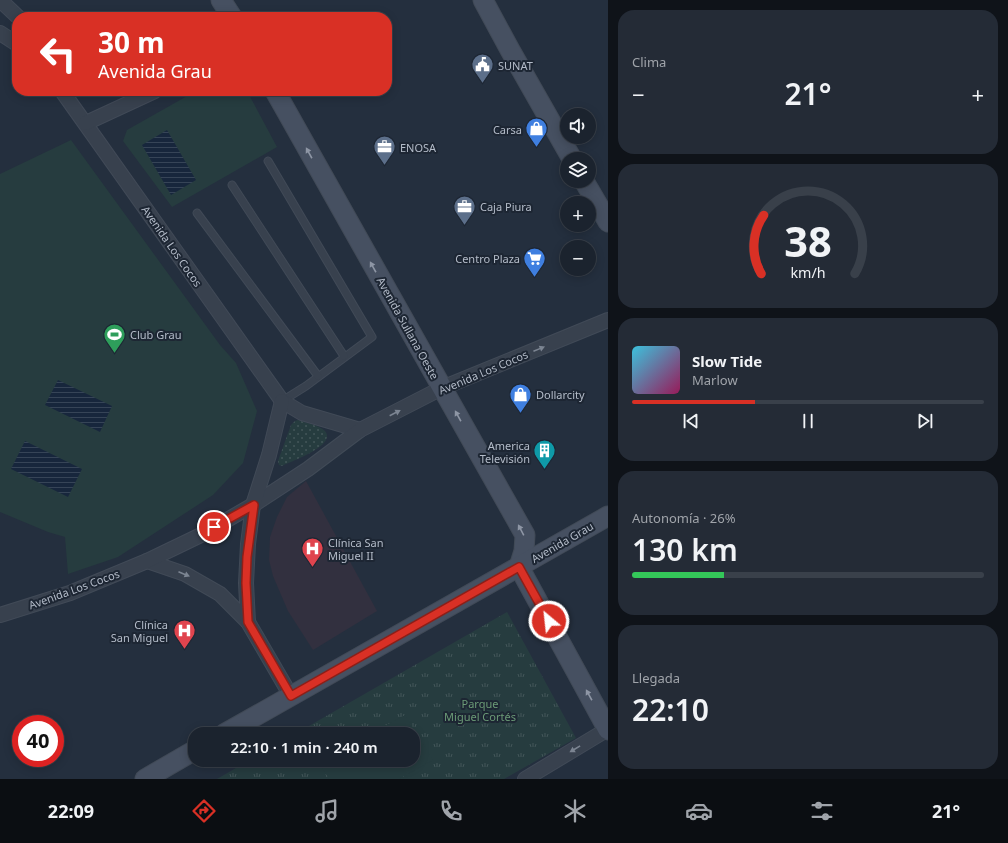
<!DOCTYPE html>
<html lang="es">
<meta charset="utf-8">
<style>
body{margin:0;font-family:"Noto Sans",sans-serif;background:#242b36;color:#f1f3f6;height:100vh;display:flex;flex-direction:column;font-size:15px;white-space:nowrap}
*{box-sizing:border-box;margin:0}
p{font-size:13px;color:#a0a4aa}
.icon{flex:none;width:22px;height:22px;fill:none;stroke:currentColor;stroke-width:2;stroke-linecap:round;stroke-linejoin:round}
.map{position:relative;flex:1;overflow:hidden}
.panel{display:flex;flex-direction:column;gap:10px;padding:10px;background:#0f1319;width:400px}
.panel>*{flex:none}
.hud{position:absolute;left:12px;top:12px;width:380px;height:84px;border-radius:16px;box-shadow:0 2px 10px #0003,0 0 0 1px #39404a;background:#d93025;color:#fff;overflow:hidden}
.buttons{position:absolute;left:560px;top:108px;display:grid;gap:8px}
.buttons a{display:grid;place-items:center;width:36px;height:36px;border-radius:50%;background:#1b232e;box-shadow:0 2px 10px #0003,0 0 0 1px #39404a;font-size:20px}
.speed{position:absolute;left:12px;top:715px;display:flex;gap:8px;font-size:20px;font-weight:700;text-align:center}
.speed>*{display:grid;place-content:center;width:52px;height:52px;border-radius:50%;background:#1b232e;box-shadow:0 2px 10px #0003,0 0 0 1px #39404a;line-height:1}
.speed .limit{border:6px solid #d22;background:#fff;color:#111}
.pin{position:absolute;display:grid;place-items:center;width:34px;height:34px;color:#fff;margin:-17px;border:2px solid #fff;border-radius:50%;box-shadow:0 1px 4px #0007}
.me{position:absolute;width:44px;margin:-22px;rotate:332deg;stroke-linejoin:round;filter:drop-shadow(0 0 3px #0008)}
.turn{display:flex;align-items:center;gap:14px;height:84px;padding:0 20px;font-size:18px}
.turn .icon{width:52px;height:52px;stroke-width:2.5}
.turn b{display:block;font-size:28px;line-height:34px}
.big{font-size:30px;font-weight:600;line-height:1.1}
.panel .widget{flex:1;display:flex;flex-direction:column;justify-content:center;gap:6px;min-width:0;padding:0 14px;border-radius:16px;background:#242b36}
.panel .dial{align-items:center;gap:0}
.dial svg{height:104px;overflow:visible;fill:none;stroke:#39404a;stroke-width:7;stroke-linecap:round;text-anchor:middle}
.dial text{fill:#f1f3f6;stroke:none}
.song{display:flex;align-items:center;gap:12px}
.cover{width:48px;height:48px;border-radius:6px;background:linear-gradient(135deg,hsl(190 70% 55%),hsl(330 70% 35%))}
.played{height:4px;border-radius:2px;background:linear-gradient(90deg,#d93025 35%,#39404a 35%)}
.keys{display:flex;justify-content:space-around;direction:ltr}
.heat{display:flex;justify-content:space-between;align-items:center;font-size:22px;direction:ltr}
.charge{height:6px;border-radius:3px;background:linear-gradient(90deg,#34c759 26%,#39404a 0)}
.trip{position:absolute;left:188px;top:727px;width:232px;height:40px;border-radius:16px;background:#1b232e;box-shadow:0 2px 10px #0003,0 0 0 1px #39404a;font-weight:600;line-height:40px;text-align:center}
.menu{display:flex;height:64px;justify-content:space-around;align-items:center;background:#0b0e12;color:#a0a4aa}
.menu .icon{width:28px;height:28px}
.menu .selected{color:#d93025}
.menu b{font-size:18px;color:#f1f3f6}
main{display:flex;flex:1;min-height:0}
.map>svg:first-child{display:block}
.medical{fill:#32303f}
.grass{fill:url(#grass-dots)}
.park{fill:url(#park-tufts)}
.pitch{fill:#263c3f}
.water{fill:url(#water-rules)}
.lines{fill:none;stroke-linecap:round;stroke-linejoin:round}
.lane-casing{stroke:#414a57;stroke-width:9}
.street-casing{stroke:#414a57;stroke-width:16}
.secondary-casing{stroke:#414a57;stroke-width:21}
.lane{stroke:#38414e;stroke-width:7}
.street{stroke:#38414e;stroke-width:14}
.secondary{stroke:#465061;stroke-width:19}
.oneway{fill:#8e96a5}
.oneway2{fill:#7c8592}
.route-casing{stroke:#8d1f18;stroke-width:10}
.route{stroke:#d93025;stroke-width:7}
.labels{text-anchor:middle;dominant-baseline:central;stroke-width:4;stroke-linejoin:round;paint-order:stroke}
.poi-label{font-size:11px;fill:#b4bcc9;stroke:#1d2633;text-anchor:start}
.street-label{font-size:11px;fill:#b4bcc9;stroke:#1d2633}
.park-label{font-size:11px;fill:#6b9a76;stroke:#1d2633}
</style>
<main>
<div class="map">
<svg width="608" height="779" viewBox="0 0 608 779">
<defs>
<pattern id="grass-dots" width="8" height="8" patternUnits="userSpaceOnUse"><rect width="8" height="8" fill="#263c3f"/><path d="M2 2h.1M6 6h.1" fill="none" stroke="#435659" stroke-width="1.8" stroke-linecap="round"/></pattern>
<pattern id="park-tufts" width="24" height="20" patternUnits="userSpaceOnUse"><rect width="24" height="20" fill="#263c3f"/><path d="M3 7l-1-3M5 7V3M7 7l1-3M15 17l-1-3M17 17v-4M19 17l1-3" fill="none" stroke="#435659"/></pattern>
<pattern id="water-rules" width="6" height="5" patternUnits="userSpaceOnUse"><rect width="6" height="5" fill="#17263c"/><path d="M0 2.5h6" fill="none" stroke="#364457"/></pattern>
</defs>
<rect width="100%" height="100%" fill="#242f3e"/>
<!-- medical -->
<path class="medical" d="M306 481 377 611 313 650 288 611 273 576 269 560 270 537 277 517 287 497Z"/>
<!-- grass -->
<path class="grass" d="M298 420C306 423 319 425 325 431 337 446 291 461 282 466L279 465 278 461 291 425 295 421Z"/>
<!-- park -->
<path class="park" d="M507 612 576 738 504 779H217L250 760H413V734H295Z"/>
<!-- pitch -->
<g class="pitch">
<path d="M196 91H247L277 147 172 207 123 141 127 130Z"/>
<path d="M71 140 220 345 236 363 257 411 243 463 213 495 118 557 68 574 65 537 48 532 0 512V174Z"/>
<path d="M405 715 433 760 399 779H329L319 763 324 760H413V734H370Z"/>
</g>
<!-- water -->
<g class="water">
<path d="M167 130 196 180 171 195 142 145Z"/>
<path d="M58 380 112 406 100 432 45 405Z"/>
<path d="M25 441 82 469 68 497 11 469Z"/>
</g>
<g class="lines">
<defs>
<g id="lane">
<path d="M268 161 372 337 306 386 282 401"/>
<path d="M232 185 344 356"/>
<path d="M197 213 318 376"/>
</g>
<g id="street">
<path d="M0 0 18 17"/>
<path d="M0 33 17 44"/>
<path d="M62 91 282 401 302 413 360 430"/>
<path d="M86 123 155 91"/>
<path d="M147 561 185 574 220 594 248 622 291 696"/>
<path d="M0 615 70 593 147 561 201 535 253 505 308 469 360 430 442 388 608 320"/>
<path d="M248 622 246 583 248 544 253 505 269 455 282 401"/>
<path d="M525 779 608 729"/>
</g>
<g id="secondary">
<path d="M221 0 232 17"/>
<path d="M483 0 510 50 572 159"/>
<path d="M275 91 525 535 524 551 519 567 608 730"/>
<path d="M584 181 608 222"/>
<path d="M224 734 608 516"/>
<path d="M145 779 195 750"/>
</g>
</defs>
<!-- lane casing -->
<use href="#lane" class="lane-casing"/>
<!-- street casing -->
<use href="#street" class="street-casing"/>
<!-- secondary casing -->
<use href="#secondary" class="secondary-casing"/>
<!-- lane -->
<use href="#lane" class="lane"/>
<!-- street -->
<use href="#street" class="street"/>
<!-- secondary -->
<use href="#secondary" class="secondary"/>
</g>
<!-- one-way arrows -->
<defs><path id="oneway-solid" d="M-6-.8H1V-3.2L6.5 0L1 3.2V.8H-6Z"/></defs>
<g class="oneway">
<use href="#oneway-solid" transform="translate(309 153) rotate(-119)"/>
<use href="#oneway-solid" transform="translate(373 267) rotate(-119)"/>
<use href="#oneway-solid" transform="translate(458 416) rotate(-119)"/>
<use href="#oneway-solid" transform="translate(521 530) rotate(-118)"/>
<use href="#oneway-solid" transform="translate(589 695) rotate(-119)"/>
</g>
<g class="oneway2">
<use href="#oneway-solid" transform="translate(539 349) rotate(-22)"/>
<use href="#oneway-solid" transform="translate(395 413) rotate(-27)"/>
<use href="#oneway-solid" transform="translate(184 574) rotate(23)"/>
<use href="#oneway-solid" transform="translate(575 749) rotate(149)"/>
</g>
<g class="lines">
<defs>
<path id="route" d="M214 527 254 505 247 557 246 583 248 622 291 696 519 567 549 621"/>
</defs>
<!-- route casing -->
<use href="#route" class="route-casing"/>
<!-- route -->
<use href="#route" class="route"/>
</g>
<!-- icons -->
<defs>
<symbol id="civic-pin" viewBox="-11 -11 22 30"><path d="M0 17L-7.5 6A9.5 9.5 0 1 1 7.5 6Z" fill="#5c6f8a" stroke="#1d2633"/><path d="M-.6-6.5H3V-4.5H.6V-3L4-1V1h2V6H-6V1h2V-1L-.6-3ZM-1.2 2.5V6h2.4V2.5Z" fill="#fff"/></symbol>
<symbol id="shop-pin" viewBox="-11 -11 22 30"><path d="M0 17L-7.5 6A9.5 9.5 0 1 1 7.5 6Z" fill="#3f7fe0" stroke="#1d2633"/><path d="M-5-2.5h2.3a2.7 3.5 0 0 1 5.4 0H5L5.5 6h-11ZM-1.5-2.5h3a1.5 2.3 0 0 0-3 0Z" fill="#fff"/></symbol>
<symbol id="office-pin" viewBox="-11 -11 22 30"><path d="M0 17L-7.5 6A9.5 9.5 0 1 1 7.5 6Z" fill="#5c6f8a" stroke="#1d2633"/><path d="M-6-3h4V-5.5h4V-3h4V5H-6ZM-1-4.5V-3h2v-1.5ZM-6 0V1H6V0Z" fill="#fff"/></symbol>
<symbol id="supermarket-pin" viewBox="-11 -11 22 30"><path d="M0 17L-7.5 6A9.5 9.5 0 1 1 7.5 6Z" fill="#3f7fe0" stroke="#1d2633"/><path d="M-6-5.5h2.5l.6 2H6L4.5 2H-2.5L-4.4-4H-6ZM-1.5 3.2a1.3 1.3 0 1 0 .1 0ZM3 3.2a1.3 1.3 0 1 0 .1 0Z" fill="#fff"/></symbol>
<symbol id="stadium-pin" viewBox="-11 -11 22 30"><path d="M0 17L-7.5 6A9.5 9.5 0 1 1 7.5 6Z" fill="#2e9e5b" stroke="#1d2633"/><path d="M0-5a6.5 5 0 1 0 0 10a6.5 5 0 1 0 0-10ZM-3.5-1.8h7v3.6h-7Z" fill="#fff"/></symbol>
<symbol id="building-pin" viewBox="-11 -11 22 30"><path d="M0 17L-7.5 6A9.5 9.5 0 1 1 7.5 6Z" fill="#0f9aa8" stroke="#1d2633"/><path d="M-4-6H4V6H1V3H-1V6H-4ZM-2.5-4.3h1.7v1.8h-1.7ZM.8-4.3h1.7v1.8H.8ZM-2.5-1h1.7V.8h-1.7ZM.8-1h1.7V.8H.8Z" fill="#fff"/></symbol>
<symbol id="hospital-pin" viewBox="-11 -11 22 30"><path d="M0 17L-7.5 6A9.5 9.5 0 1 1 7.5 6Z" fill="#e0444e" stroke="#1d2633"/><path d="M-5-5h3v3.5h4V-5h3V5h-3V1.5h-4V5h-3Z" fill="#fff"/></symbol>
</defs>
<g fill-rule="evenodd">
<use href="#civic-pin" x="470" y="52" width="25" height="34"/>
<use href="#shop-pin" x="524" y="116" width="25" height="34"/>
<use href="#office-pin" x="372" y="134" width="25" height="34"/>
<use href="#office-pin" x="452" y="194" width="25" height="34"/>
<use href="#supermarket-pin" x="522" y="246" width="25" height="34"/>
<use href="#stadium-pin" x="102" y="322" width="25" height="34"/>
<use href="#shop-pin" x="508" y="382" width="25" height="34"/>
<use href="#building-pin" x="532" y="438" width="25" height="34"/>
<use href="#hospital-pin" x="300" y="536" width="25" height="34"/>
<use href="#hospital-pin" x="172" y="618" width="25" height="34"/>
</g>
<g class="labels">
<!-- poi labels -->
<g class="poi-label">
<text x="498" y="65">SUNAT</text>
<text x="522" y="129" text-anchor="end">Carsa</text>
<text x="400" y="147">ENOSA</text>
<text x="480" y="206">Caja Piura</text>
<text x="520" y="258" text-anchor="end">Centro Plaza</text>
<text x="130" y="334">Club Grau</text>
<text x="536" y="394">Dollarcity</text>
<text x="530" y="445" text-anchor="end">America<tspan x="530" dy="13">Televisión</tspan></text>
<text x="328" y="542">Clínica San<tspan x="328" dy="13">Miguel II</tspan></text>
<text x="168" y="624" text-anchor="end">Clínica<tspan x="168" dy="13">San Miguel</tspan></text>
</g>
<!-- street labels -->
<g class="street-label">
<text transform="translate(172 246) rotate(55)">Avenida Los Cocos</text>
<text transform="translate(408 328) rotate(61)">Avenida Sullana Oeste</text>
<text transform="translate(483 372) rotate(-23)">Avenida Los Cocos</text>
<text transform="translate(562 542) rotate(-30)">Avenida Grau</text>
<text transform="translate(74 589) rotate(-20)">Avenida Los Cocos</text>
</g>
<!-- park labels -->
<g class="park-label">
<text x="480" y="703">Parque<tspan x="480" dy="13">Miguel Cortés</tspan></text>
</g>
</g>
</svg>
<div class="buttons">
<a><svg class="icon" aria-label="sound" viewBox="0 0 24 24"><path d="M4 9h4l5-4v14l-5-4H4zM17 9q2 3 0 6"/></svg></a>
<a><svg class="icon" aria-label="layers" viewBox="0 0 24 24"><path d="M12 4l9 5-9 5-9-5zM3 14l9 5 9-5"/></svg></a>
<a>+</a>
<a>−</a>
</div>
<div class="speed"><div class="limit">40</div></div>
<div class="pin" style="left:214px;top:527px;background:#d93025"><svg class="icon" aria-label="arrive" viewBox="0 0 24 24"><path d="M6 21V4h12l-3 4 3 4H6"/></svg></div>
<svg class="me" style="left:549px;top:621px" viewBox="-20 -20 40 40"><circle r="17" fill="#d93025" stroke="#fff" stroke-width="3"/><path d="M0-11L8 9 0 5-8 9z" fill="#fff"/></svg>
<div class="trip">22:10 · 1 min · 240 m</div>
<div class="hud">
<div class="turn"><svg class="icon" aria-label="left" viewBox="0 0 24 24"><path d="M17 20v-9H6M10 6l-5 5 5 5"/></svg><div><b>30 m</b>Avenida Grau</div></div>
</div>
</div>
<section class="panel">
<div class="widget"><p>Clima</p>
<div class="heat"><a>−</a><b class="big">21°</b><a>+</a></div>
</div>
<div class="widget dial"><svg viewBox="0 0 100 80">
<path d="M14 69A42 42 0 1 1 86 69"/>
<path d="M14 69A42 42 0 0 1 16 24" stroke="#d93025"/>
<text x="50" y="56" font-size="32" font-weight="700">38</text>
<text x="50" y="72" font-size="11">km/h</text>
</svg></div>
<div class="widget">
<div class="song"><i class="cover"></i><div><b>Slow Tide</b><p>Marlow</p></div></div>
<div class="played"></div>
<div class="keys"><svg class="icon" aria-label="previous" viewBox="0 0 24 24"><path d="M18 5L8 12l10 7zM5 5v14"/></svg><svg class="icon" aria-label="pause" viewBox="0 0 24 24"><path d="M8 5v14M16 5v14"/></svg><svg class="icon" aria-label="next" viewBox="0 0 24 24"><path d="M6 5l10 7-10 7zM19 5v14"/></svg></div>
</div>
<div class="widget"><p>Autonomía · 26%</p><b class="big">130 km</b><div class="charge"></div></div>
<div class="widget"><p>Llegada</p><b class="big">22:10</b></div>
</section>
</main>
<nav class="menu">
<b>22:09</b>
<svg class="icon selected" aria-label="directions" viewBox="0 0 24 24"><path d="M12 3l9 9-9 9-9-9zM9 14v-3h6M13 9l2 2-2 2"/></svg>
<svg class="icon" aria-label="music" viewBox="0 0 24 24"><path d="M9 18V5l10-2v13"/><circle cx="6" cy="18" r="3"/><circle cx="16" cy="16" r="3"/></svg>
<svg class="icon" aria-label="phone" viewBox="0 0 24 24"><path d="M5 4h4l2 5-3 2q2 4 5 5l2-3 5 2v4C11 20 4 13 5 4z"/></svg>
<svg class="icon" aria-label="climate" viewBox="0 0 24 24"><path d="M12 3v18M4 7l16 10M4 17L20 7"/></svg>
<svg class="icon" aria-label="car" viewBox="0 0 24 24"><path d="M5 17H2v-5l4-1 3-4h7l3 4 3 1v5h-3M9 17h6M6 11h13"/><circle cx="7" cy="17" r="2"/><circle cx="17" cy="17" r="2"/></svg>
<svg class="icon" aria-label="filters" viewBox="0 0 24 24"><path d="M4 7h16M4 17h16"/><circle cx="9" cy="7" r="2"/><circle cx="15" cy="17" r="2"/></svg>
<b>21°</b>
</nav>
